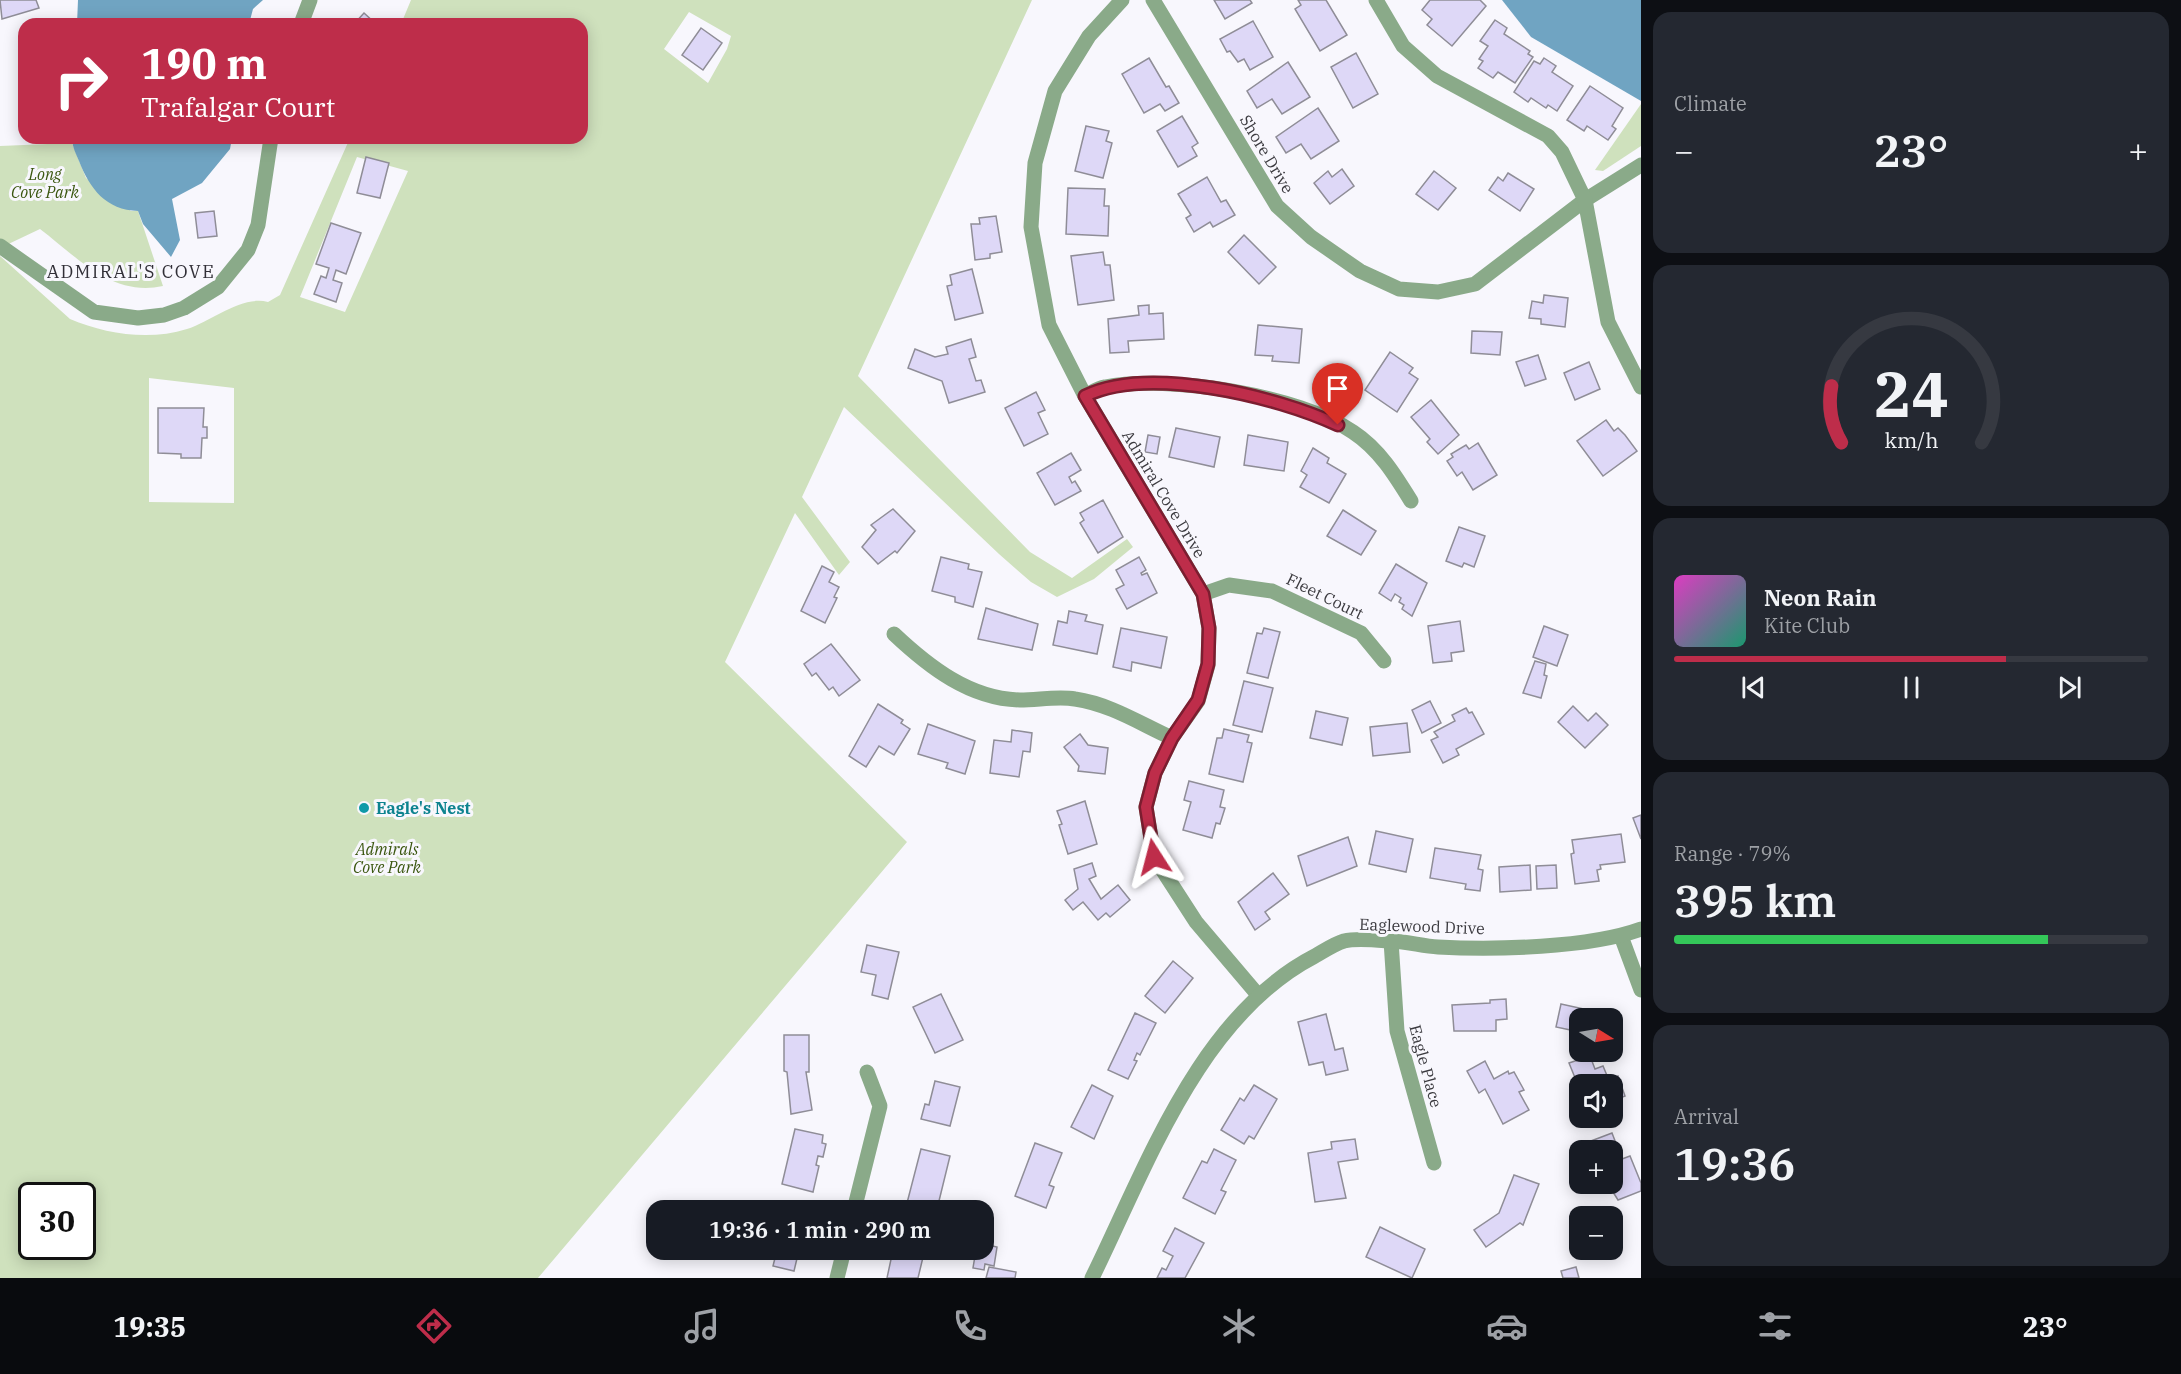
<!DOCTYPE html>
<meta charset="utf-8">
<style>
body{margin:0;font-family:"IBM Plex Serif",serif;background:#242831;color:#f1f3f6;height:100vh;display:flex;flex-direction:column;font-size:22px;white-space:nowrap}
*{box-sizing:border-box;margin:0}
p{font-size:20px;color:#9ea1a6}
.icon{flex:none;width:33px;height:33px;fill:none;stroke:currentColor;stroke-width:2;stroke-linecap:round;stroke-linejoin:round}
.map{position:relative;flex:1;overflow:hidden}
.panel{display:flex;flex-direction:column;gap:12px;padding:12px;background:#0d0f14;width:540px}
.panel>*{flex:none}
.top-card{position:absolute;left:18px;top:18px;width:570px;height:126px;border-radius:18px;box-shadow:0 3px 15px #0003;background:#be2d4a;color:#fff;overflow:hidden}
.needle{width:39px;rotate:101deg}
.controls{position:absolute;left:1569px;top:1008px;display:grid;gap:12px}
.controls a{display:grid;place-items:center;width:54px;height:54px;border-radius:12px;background:#171b24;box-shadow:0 3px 15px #0003;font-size:30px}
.speed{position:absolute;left:18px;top:1182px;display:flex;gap:12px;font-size:30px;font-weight:700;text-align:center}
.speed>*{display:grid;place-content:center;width:78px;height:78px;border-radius:50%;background:#171b24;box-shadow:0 3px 15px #0003;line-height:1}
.speed .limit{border:3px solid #111;border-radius:9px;background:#fff;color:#111}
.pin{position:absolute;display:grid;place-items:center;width:51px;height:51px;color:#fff;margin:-62px -26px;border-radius:50% 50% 50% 0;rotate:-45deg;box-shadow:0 0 6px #0007}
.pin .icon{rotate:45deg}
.me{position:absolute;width:66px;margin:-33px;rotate:351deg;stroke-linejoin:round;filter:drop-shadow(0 0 4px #0008)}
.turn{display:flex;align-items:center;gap:21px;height:126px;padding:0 24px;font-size:27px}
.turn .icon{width:78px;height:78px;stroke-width:2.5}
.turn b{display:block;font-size:42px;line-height:51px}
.big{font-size:45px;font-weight:600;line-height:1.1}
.panel .widget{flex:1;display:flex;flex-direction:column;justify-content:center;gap:9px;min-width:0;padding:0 21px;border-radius:18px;background:#242831}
.panel .dial{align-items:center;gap:0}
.dial svg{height:156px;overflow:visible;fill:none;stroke:#363941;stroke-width:7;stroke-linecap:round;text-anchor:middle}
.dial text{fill:#f1f3f6;stroke:none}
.song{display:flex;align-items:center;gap:18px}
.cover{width:72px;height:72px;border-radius:9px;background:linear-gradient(135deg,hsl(310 70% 55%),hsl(160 70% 35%))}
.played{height:6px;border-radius:3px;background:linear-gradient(90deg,#be2d4a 70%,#363941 70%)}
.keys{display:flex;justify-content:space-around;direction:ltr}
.heat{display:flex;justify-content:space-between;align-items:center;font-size:33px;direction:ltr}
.charge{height:9px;border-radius:4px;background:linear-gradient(90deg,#34c759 79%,#363941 0)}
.trip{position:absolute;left:646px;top:1200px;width:348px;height:60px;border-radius:18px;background:#171b24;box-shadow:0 3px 15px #0003;font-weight:600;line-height:60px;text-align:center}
.tab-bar{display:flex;height:96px;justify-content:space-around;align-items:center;background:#090b0e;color:#9ea1a6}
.tab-bar .icon{width:42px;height:42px}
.tab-bar .on{color:#be2d4a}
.tab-bar b{font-size:27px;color:#f1f3f6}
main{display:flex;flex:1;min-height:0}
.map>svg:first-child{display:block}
.green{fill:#cfe1bd;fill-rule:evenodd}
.water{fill:#70a4c2}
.building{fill:#ded8f7;stroke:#8f8d97;stroke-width:1.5}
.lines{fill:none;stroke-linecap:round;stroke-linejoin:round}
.minor{stroke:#8aaa89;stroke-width:15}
.route-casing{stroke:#7c1d30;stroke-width:15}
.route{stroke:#be2d4a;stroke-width:10}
.culture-dot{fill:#0f9aa8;stroke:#f8f7fd;stroke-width:2}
.labels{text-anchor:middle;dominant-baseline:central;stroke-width:6;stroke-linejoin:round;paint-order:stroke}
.street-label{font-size:16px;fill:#3b3a3f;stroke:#f8f7fd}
.park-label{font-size:16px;font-style:italic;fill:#3b5710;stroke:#f8f7fd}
.culture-label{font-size:16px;font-weight:bold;fill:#0d838f;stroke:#f8f7fd;text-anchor:start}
.neighbourhood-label{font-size:18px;letter-spacing:1.5px;fill:#312f37;stroke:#f8f7fd}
</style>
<main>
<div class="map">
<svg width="1641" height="1278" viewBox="0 0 1641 1278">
<rect width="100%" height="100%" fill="#f8f7fd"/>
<!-- green -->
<g class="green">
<path d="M411 0H1032L858 376 1030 552 1072 578 1127 539 1133 547 1094 579 1057 597 1031 582 999 554 844 407 802 497 850 562 839 575 795 513 725 662 907 842 538 1278H0V256L70 319C105 334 149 341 187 329 212 321 242 295 268 302L280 295 350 138H582V24H401ZM689 12 731 36 727 49 708 83 664 49ZM357 157 408 171 345 312 300 297ZM149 378 234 388V503L149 502ZM32 1196H82V1246H32Z"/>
<path d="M1641 104V146L1603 171 1595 170Z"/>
<path d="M72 143 86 178 131 211H138L163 286C112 297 78 258 40 229L0 248V146Z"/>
</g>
<!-- water -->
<g class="water">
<path d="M78 0H263L253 9 249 24H77Z"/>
<path d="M1502 0H1641V101L1531 37Z"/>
<path d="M72 138H232L230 149 202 183 172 199 180 240 171 257 143 224 138 211C106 210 90 189 79 161 76 154 72 146 72 138Z"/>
</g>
<!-- building -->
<g class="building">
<path d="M0 0H36L39 8 2 19Z"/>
<path d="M1214 0H1250L1252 3 1225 19Z"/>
<path d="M1298 0H1326L1347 35 1320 51 1295 9 1301 5Z"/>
<path d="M1430 0H1480L1486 6 1452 46 1427 25 1432 19 1422 10Z"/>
<path d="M364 13 376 24H354Z"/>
<path d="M1495 20 1507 28 1504 34 1530 51 1528 54 1533 57 1515 83 1498 72 1493 78 1478 68 1483 61 1479 59 1488 46 1480 41Z"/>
<path d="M1253 21 1273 57 1250 70 1244 59 1238 62 1230 51 1227 52 1220 39Z"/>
<path d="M701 28 722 43 703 70 682 55Z"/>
<path d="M1356 53 1378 94 1353 108 1331 67Z"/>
<path d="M1149 58 1166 87 1169 86 1179 103 1165 111 1160 104 1144 113 1122 74Z"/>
<path d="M1544 58 1556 66 1552 72 1573 86 1557 111 1548 105 1546 108 1531 98 1528 102 1514 92 1534 61 1540 64Z"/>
<path d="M1288 62 1310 97 1282 114 1272 99 1257 108 1247 91Z"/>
<path d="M1590 86 1623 108 1612 126 1616 129 1608 140 1587 126 1584 131 1567 120Z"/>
<path d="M1318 108 1339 141 1311 159 1301 144 1286 153 1276 137Z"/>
<path d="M1182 116 1198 143 1192 147 1197 156 1178 167 1157 131Z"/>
<path d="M1086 126 1109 131 1106 141 1112 143 1103 178 1075 171Z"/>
<path d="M366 157 389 163 380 198 357 193Z"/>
<path d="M1342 169 1354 186 1330 204 1314 183 1328 171 1332 177Z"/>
<path d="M1434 171 1456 188 1438 210 1416 194Z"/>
<path d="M1508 173 1534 189 1520 211 1489 190 1498 177 1503 181Z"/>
<path d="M1207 177 1221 202 1226 200 1235 215 1213 227 1210 222 1194 232 1186 218 1191 215 1178 194Z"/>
<path d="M1068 188 1105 189 1104 206H1109L1108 236 1066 234Z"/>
<path d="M214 211 217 236 198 238 195 213Z"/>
<path d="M996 216 1002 252 990 254V258L975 260 971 224H980L979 218Z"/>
<path d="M331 223 361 233 346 274 336 270 333 280 342 283 336 302 314 294 321 276 326 278 329 268 316 264Z"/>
<path d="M1244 235 1276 267 1259 284 1228 252Z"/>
<path d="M1103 252 1105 265H1110L1114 300 1078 305 1071 256Z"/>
<path d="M972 269 983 313 955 320 947 286 952 285 950 275Z"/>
<path d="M1544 295 1568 298 1565 327 1541 324V319L1529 318 1532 301 1543 303Z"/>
<path d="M1149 305V314L1163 313 1164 339 1128 341 1129 352 1110 353 1108 319 1139 315 1138 306Z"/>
<path d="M1258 325 1302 329 1299 363 1272 361 1273 356 1255 355Z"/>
<path d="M1472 331 1502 332 1500 355 1471 353Z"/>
<path d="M971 339 976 357 969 359 976 381 981 380 985 392 949 403 942 381 908 368 915 349 935 357 948 354 946 347Z"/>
<path d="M1390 352 1413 368 1409 373 1418 379 1397 412 1365 390Z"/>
<path d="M1538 355 1546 379 1525 386 1516 362Z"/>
<path d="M1589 362 1600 389 1575 400 1564 373Z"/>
<path d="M1036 392 1045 410 1038 413 1048 434 1024 446 1005 408Z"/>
<path d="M1431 400 1459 435 1438 454 1427 442 1430 439 1411 417Z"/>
<path d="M158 408H204L203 427H207V438H202L201 458H181V454L158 453Z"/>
<path d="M1606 420 1614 431 1618 428 1625 435 1637 451 1603 476 1577 441Z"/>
<path d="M1176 428 1220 437 1214 467 1169 457Z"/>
<path d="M1148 435 1160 437 1157 454 1145 452Z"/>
<path d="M1248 435 1288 442 1284 471 1244 465Z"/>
<path d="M1478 443 1497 475 1473 490 1462 472 1457 476 1447 461 1453 457 1451 454 1466 445 1469 449Z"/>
<path d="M1313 448 1329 458 1327 463 1346 474 1329 503 1300 487 1307 475 1301 471Z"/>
<path d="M1071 453 1081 470 1069 477 1072 483 1075 481 1081 491 1055 505 1037 473Z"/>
<path d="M1103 500 1123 537 1098 553 1080 523 1084 520 1080 513Z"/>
<path d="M893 509 915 531 897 553 895 551 878 564 862 547 876 530 871 525Z"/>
<path d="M1343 510 1376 531 1361 555 1327 536Z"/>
<path d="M1459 527 1485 536 1474 567 1464 563 1462 567 1446 561Z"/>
<path d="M941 557 969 564 968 569 982 572 973 607 955 602V597L932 591Z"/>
<path d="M1139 557 1146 570 1141 573 1142 575 1147 573 1157 593 1127 609 1116 589 1124 585 1116 570Z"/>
<path d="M1396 564 1427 583 1412 616 1402 609 1404 605 1399 602 1401 598 1395 594 1391 601 1379 593Z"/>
<path d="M822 566 834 572 829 582 839 587 834 597 837 598 825 623 801 611Z"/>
<path d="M986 608 1038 624 1032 650 978 639Z"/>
<path d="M1069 611 1087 615 1085 621 1103 625 1097 654 1053 645 1058 621 1067 623Z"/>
<path d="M1460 621 1464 651 1451 653 1452 661 1433 663 1428 626Z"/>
<path d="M1544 626 1568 635 1557 666 1533 657Z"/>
<path d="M1121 628 1167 637 1161 668 1132 662 1131 671 1113 667Z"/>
<path d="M1264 628 1280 632 1268 678 1247 673 1257 633 1262 634Z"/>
<path d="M831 644 860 680 839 696 833 687 829 690 816 673 812 676 804 664Z"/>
<path d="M1535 661 1546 664 1544 675 1547 676 1541 698 1523 693Z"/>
<path d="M1244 681 1273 688 1262 732 1233 725Z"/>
<path d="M1430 701 1441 723 1422 733 1412 710Z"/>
<path d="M878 704 903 720 901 723 910 729 894 755 879 746 866 767 849 756Z"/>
<path d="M1573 706 1588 721 1596 713 1608 725 1585 748 1558 722Z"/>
<path d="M1466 708 1469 713 1472 712 1484 734 1456 749 1459 755 1443 763 1431 740 1438 737 1434 732 1455 721 1452 715Z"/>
<path d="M1316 711 1348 718 1342 745 1310 738Z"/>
<path d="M1407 723 1410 752 1373 756 1370 727Z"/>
<path d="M928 724 975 741 965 774 946 768 948 763 918 754Z"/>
<path d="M1224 729 1249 735 1247 742 1252 743 1243 782 1209 774 1217 738H1222Z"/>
<path d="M1012 730 1032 733 1030 752 1023 751 1019 777 990 773 994 740 1011 742Z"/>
<path d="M1080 734 1088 745 1108 748 1105 774 1078 771 1079 766 1064 747Z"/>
<path d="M1189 781 1224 790 1220 807 1225 808 1220 824 1216 823 1212 838 1183 830 1191 802 1184 800Z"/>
<path d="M1085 801 1097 844 1068 854 1059 825 1062 824 1057 811Z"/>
<path d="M1641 815V839L1633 818Z"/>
<path d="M1376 831 1413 839 1406 872 1369 864Z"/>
<path d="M1621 834 1625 862 1600 865 1601 869 1597 870 1599 881 1575 884 1571 854 1574 853 1572 840Z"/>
<path d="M1348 837 1357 866 1307 886 1298 856Z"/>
<path d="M1435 848 1481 855 1478 869 1483 870 1480 891 1465 889 1466 884 1430 878Z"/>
<path d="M1092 863 1096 876 1089 879 1101 899 1118 885 1130 900 1110 917 1106 913 1098 920 1083 902 1073 910 1065 900 1078 889 1074 869Z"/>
<path d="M1530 865 1531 890 1500 892 1499 867Z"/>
<path d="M1556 865 1557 888 1537 889 1536 866Z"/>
<path d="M1273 873 1289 894 1265 912 1270 919 1255 930 1238 902Z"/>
<path d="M867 945 899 952 888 999 872 995 876 975 861 972Z"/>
<path d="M1173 961 1193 978 1165 1013 1145 996Z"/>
<path d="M941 994 963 1040 935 1053 913 1007Z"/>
<path d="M1506 999 1507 1019 1496 1020V1031H1454L1452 1005 1490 1003V1000Z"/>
<path d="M1561 1004 1593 1011 1591 1018H1580V1032L1556 1027Z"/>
<path d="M1135 1013 1156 1023 1140 1055 1137 1053 1134 1060 1137 1061 1128 1079 1108 1070Z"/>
<path d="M1326 1014 1335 1050 1343 1048 1348 1070 1326 1075 1323 1062 1309 1065 1298 1022Z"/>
<path d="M784 1035H809V1072H806L812 1110 791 1114 787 1072 784 1071Z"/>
<path d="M1590 1056 1595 1069 1603 1066 1608 1078 1600 1083 1618 1076 1625 1096 1612 1101V1084H1580V1090L1569 1063Z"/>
<path d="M1485 1061 1494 1079 1508 1071 1509 1074 1514 1072 1524 1090 1519 1092 1529 1110 1503 1124 1485 1089 1479 1093 1467 1071Z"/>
<path d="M935 1081 960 1087 950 1126 921 1119 925 1104 929 1105Z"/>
<path d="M1092 1085 1113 1096 1094 1139 1071 1127Z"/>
<path d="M1254 1085 1277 1099 1254 1139 1249 1136 1244 1144 1221 1130 1240 1098 1244 1101Z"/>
<path d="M795 1129 823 1135 822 1143 826 1144 823 1157 818 1156 816 1165 819 1166 813 1192 782 1184Z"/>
<path d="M1612 1133 1622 1159 1630 1156 1641 1183V1191L1618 1200 1608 1184H1612V1150H1595L1591 1141Z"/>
<path d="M1355 1139 1358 1159 1338 1162 1346 1198 1315 1202 1308 1153 1332 1149 1331 1142Z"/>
<path d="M1035 1143 1062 1153 1049 1185 1054 1187 1046 1208 1015 1196Z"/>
<path d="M921 1149 950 1156 938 1205 929 1203 928 1209 907 1203Z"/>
<path d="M1214 1149 1236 1160 1221 1190 1226 1192 1215 1214 1183 1198 1202 1161 1207 1163Z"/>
<path d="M1514 1175 1539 1184 1523 1225 1520 1223 1486 1247 1474 1230 1499 1213Z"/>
<path d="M1380 1227 1425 1249 1412 1278 1366 1257Z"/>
<path d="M1175 1228 1204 1243 1185 1278H1157L1162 1268 1166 1270 1173 1256 1163 1251Z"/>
<path d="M984 1244 997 1247 994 1266 985 1264 984 1270 973 1268 976 1250H984Z"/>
<path d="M777 1250H799L794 1271 773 1266Z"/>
<path d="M893 1250H919L918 1252 924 1253 918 1278H887Z"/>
<path d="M989 1267 1016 1272 1015 1278H986Z"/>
<path d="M1576 1267 1579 1278H1563L1561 1271Z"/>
</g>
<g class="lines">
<!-- minor -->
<g class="minor">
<path d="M1122 0 1089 36 1055 91 1035 163 1031 227 1049 325 1085 396 1203 594 1209 628 1208 665 1198 701 1172 738 1155 773 1146 807 1154 857 1196 922 1258 995"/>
<path d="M1153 0 1277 206 1311 237 1360 271 1399 289 1438 292 1475 284 1585 200 1641 165"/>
<path d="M1376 0 1403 46 1437 76 1548 136 1562 152 1585 200 1608 322 1641 387"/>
<path d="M301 24 310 0"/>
<path d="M0 246 94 312 138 318 164 315 184 308 218 287 248 250 258 225 271 138"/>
<path d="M1085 396C1091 393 1098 388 1105 387 1168 374 1300 396 1353 432 1379 449 1395 475 1411 501"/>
<path d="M1203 594 1229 585 1272 591 1361 633 1384 661"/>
<path d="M894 634C929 667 970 699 1020 700 1038 700 1058 696 1075 699 1110 704 1141 724 1172 738"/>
<path d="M1621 936 1641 990"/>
<path d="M1391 941 1397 1031 1434 1163"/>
<path d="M854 1210 880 1106 867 1072"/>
<path d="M837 1278 844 1250"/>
<path d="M1092 1278C1147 1166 1199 1016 1315 956 1324 951 1334 944 1344 941 1356 938 1376 940 1389 941 1405 941 1422 946 1438 947 1494 950 1589 948 1641 929"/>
</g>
</g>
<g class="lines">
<defs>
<path id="route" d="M1154 857 1146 807 1155 773 1172 738 1198 700 1208 664 1209 628 1203 594 1085 396C1148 365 1276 396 1338 425"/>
</defs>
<!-- route casing -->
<use href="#route" class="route-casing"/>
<!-- route -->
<use href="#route" class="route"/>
</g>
<!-- markers -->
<circle class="culture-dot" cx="364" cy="808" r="6"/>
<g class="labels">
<!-- street labels -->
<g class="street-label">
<text transform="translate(1267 154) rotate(59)">Shore Drive</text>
<text transform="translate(1164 494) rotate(59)">Admiral Cove Drive</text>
<text transform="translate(1325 596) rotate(26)">Fleet Court</text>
<text transform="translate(1422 926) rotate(2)">Eaglewood Drive</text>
<text transform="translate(1426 1066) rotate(75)">Eagle Place</text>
</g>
<!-- park labels -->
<g class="park-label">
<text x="45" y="174">Long<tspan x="45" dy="18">Cove Park</tspan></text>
<text x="387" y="849">Admirals<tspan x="387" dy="18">Cove Park</tspan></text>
</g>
<!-- culture labels -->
<g class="culture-label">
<text x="376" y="808">Eagle's Nest</text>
</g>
<!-- neighbourhood labels -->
<g class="neighbourhood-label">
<text x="131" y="271">ADMIRAL'S COVE</text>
</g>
</g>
</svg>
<div class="controls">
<a><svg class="needle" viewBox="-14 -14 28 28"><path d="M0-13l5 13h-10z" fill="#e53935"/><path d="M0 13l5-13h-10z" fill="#9ea1a6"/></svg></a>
<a><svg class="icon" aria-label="sound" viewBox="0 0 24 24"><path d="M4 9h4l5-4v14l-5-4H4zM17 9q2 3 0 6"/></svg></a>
<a>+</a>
<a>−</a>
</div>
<div class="speed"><div class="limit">30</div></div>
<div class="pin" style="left:1338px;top:425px;background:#d93025"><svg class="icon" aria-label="arrive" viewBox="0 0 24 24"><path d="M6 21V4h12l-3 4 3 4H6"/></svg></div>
<svg class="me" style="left:1154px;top:857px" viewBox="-20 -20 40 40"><path d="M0-17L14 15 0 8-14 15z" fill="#be2d4a" stroke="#fff" stroke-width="4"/></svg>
<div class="trip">19:36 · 1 min · 290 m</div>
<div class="top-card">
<div class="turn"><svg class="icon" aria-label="right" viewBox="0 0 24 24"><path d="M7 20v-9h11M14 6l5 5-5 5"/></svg><div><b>190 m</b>Trafalgar Court</div></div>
</div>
</div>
<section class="panel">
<div class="widget"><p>Climate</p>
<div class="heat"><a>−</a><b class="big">23°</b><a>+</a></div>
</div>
<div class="widget dial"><svg viewBox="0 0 100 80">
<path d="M14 69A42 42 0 1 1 86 69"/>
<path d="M14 69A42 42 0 0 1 9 40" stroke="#be2d4a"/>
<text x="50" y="56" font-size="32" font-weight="700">24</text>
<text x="50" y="72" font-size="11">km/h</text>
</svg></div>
<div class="widget">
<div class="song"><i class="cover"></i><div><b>Neon Rain</b><p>Kite Club</p></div></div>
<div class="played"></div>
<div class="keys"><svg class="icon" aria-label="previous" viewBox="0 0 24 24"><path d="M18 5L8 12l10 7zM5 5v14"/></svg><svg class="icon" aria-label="pause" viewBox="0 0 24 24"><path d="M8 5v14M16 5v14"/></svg><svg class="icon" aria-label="next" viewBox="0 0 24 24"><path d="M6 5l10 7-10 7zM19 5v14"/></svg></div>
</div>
<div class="widget"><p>Range · 79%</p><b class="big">395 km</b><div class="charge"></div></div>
<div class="widget"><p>Arrival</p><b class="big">19:36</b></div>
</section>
</main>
<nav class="tab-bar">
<b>19:35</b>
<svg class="icon on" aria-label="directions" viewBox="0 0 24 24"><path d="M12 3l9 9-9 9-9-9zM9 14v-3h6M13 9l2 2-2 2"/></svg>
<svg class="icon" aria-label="music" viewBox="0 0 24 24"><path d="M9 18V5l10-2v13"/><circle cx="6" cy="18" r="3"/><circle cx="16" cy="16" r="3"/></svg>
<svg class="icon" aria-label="phone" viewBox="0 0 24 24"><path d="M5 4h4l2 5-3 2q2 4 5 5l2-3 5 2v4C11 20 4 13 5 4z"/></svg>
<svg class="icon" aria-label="climate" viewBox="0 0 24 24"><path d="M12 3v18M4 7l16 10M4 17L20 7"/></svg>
<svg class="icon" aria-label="car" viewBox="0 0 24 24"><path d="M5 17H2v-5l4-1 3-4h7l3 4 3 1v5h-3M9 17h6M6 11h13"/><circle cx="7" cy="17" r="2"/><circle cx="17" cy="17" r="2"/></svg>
<svg class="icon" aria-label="filters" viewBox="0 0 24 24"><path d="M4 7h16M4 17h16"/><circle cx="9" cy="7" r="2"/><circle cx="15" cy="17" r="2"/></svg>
<b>23°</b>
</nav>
